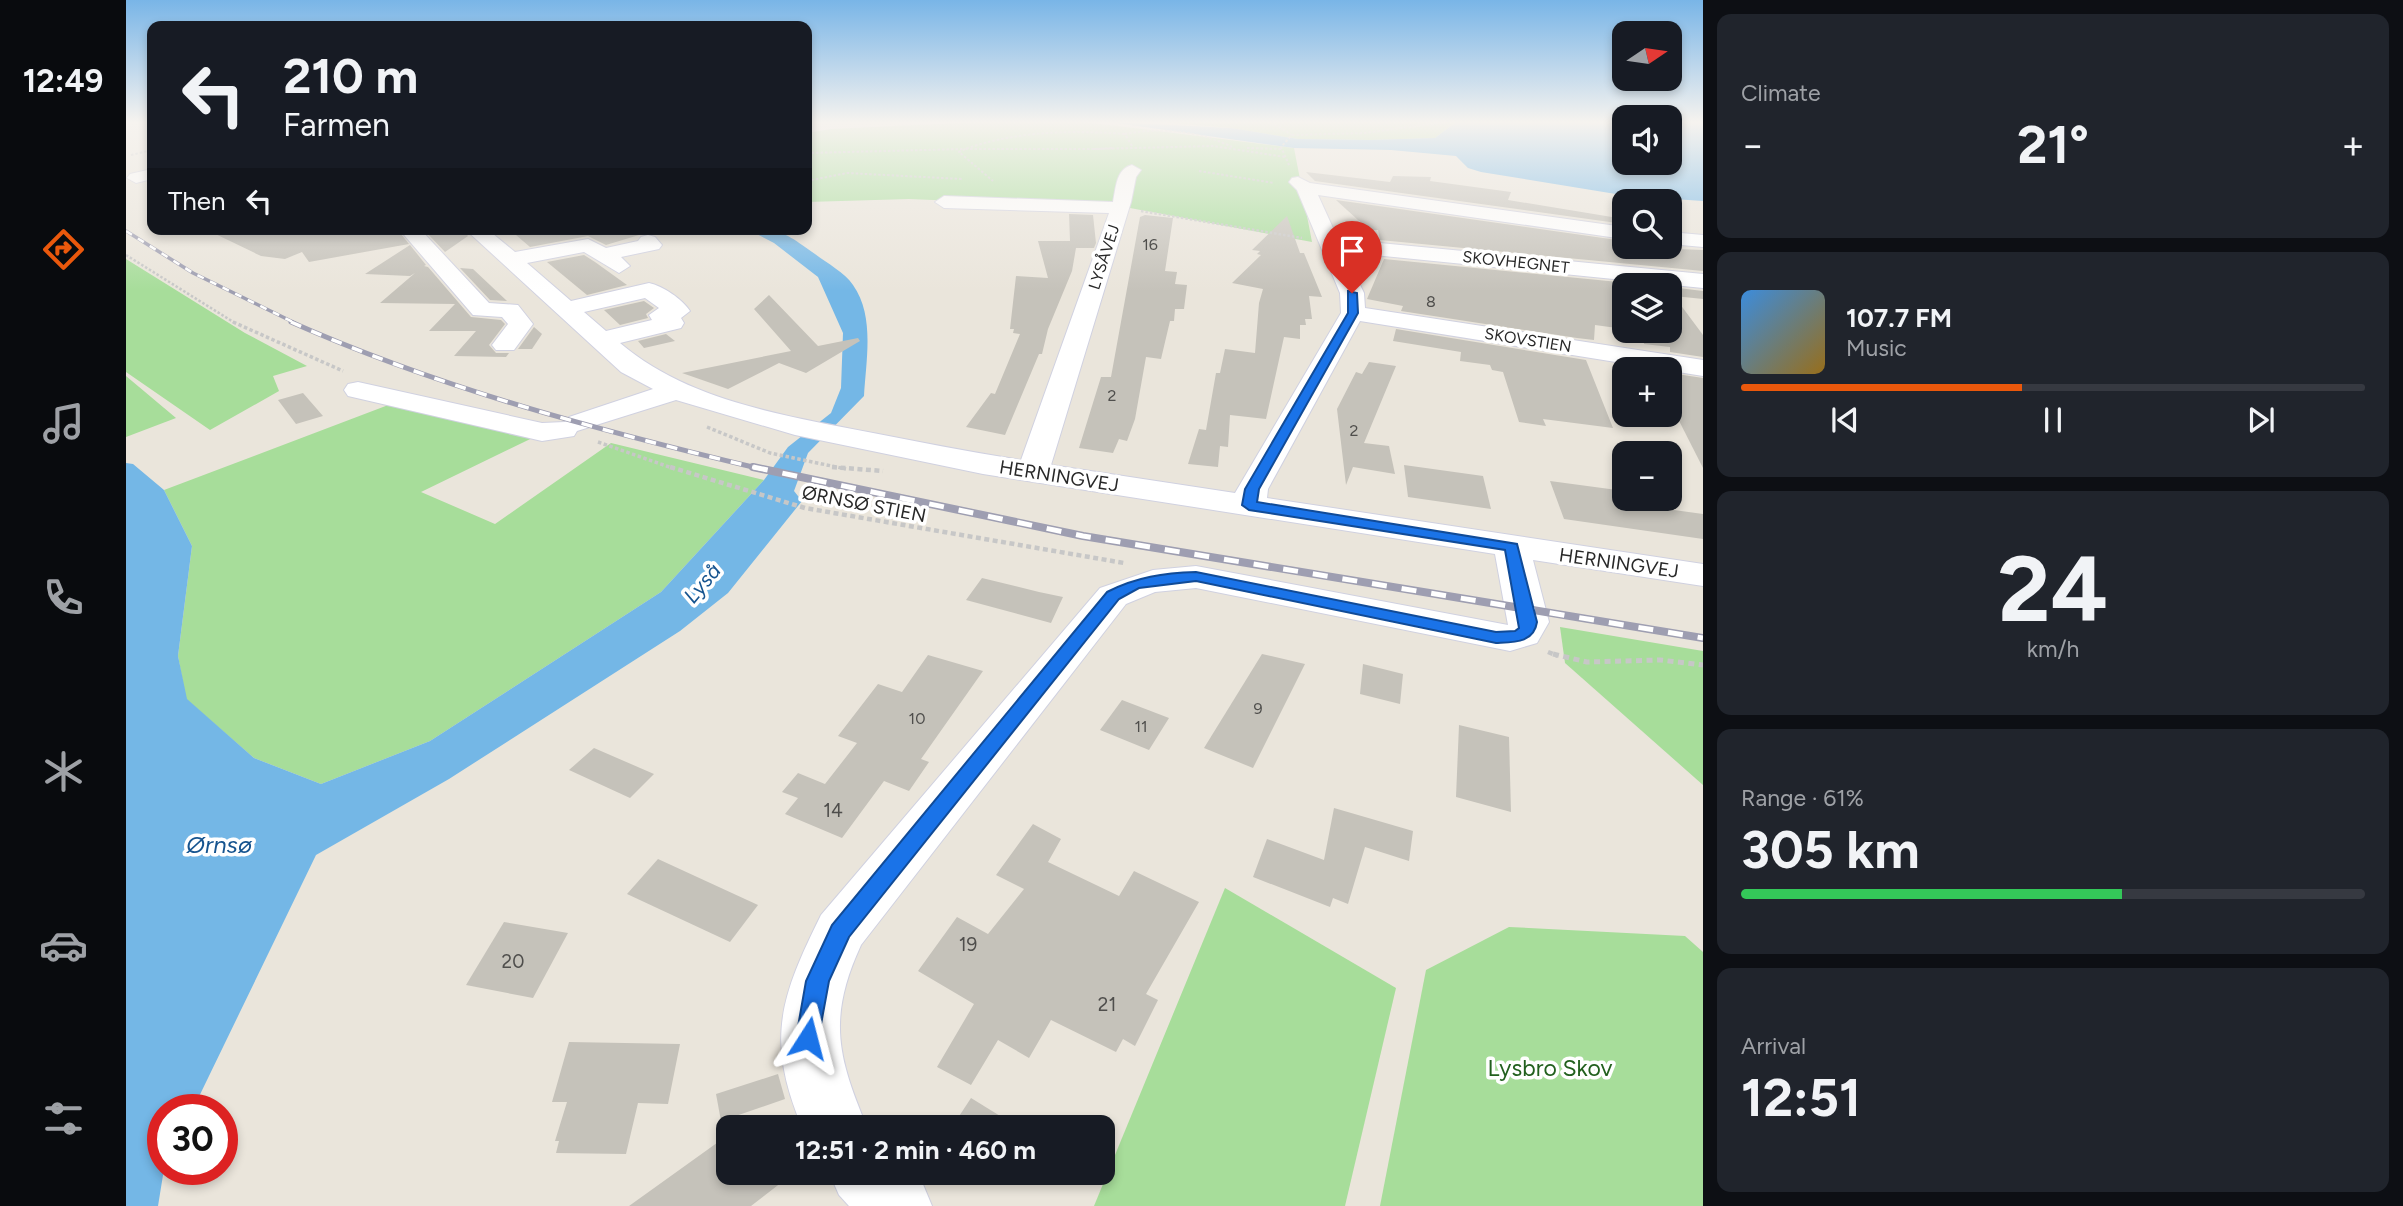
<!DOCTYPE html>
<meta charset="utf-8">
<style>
body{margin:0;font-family:Figtree,sans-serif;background:#20242c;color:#f1f3f6;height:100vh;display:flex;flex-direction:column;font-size:26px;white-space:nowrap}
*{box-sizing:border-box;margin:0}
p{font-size:23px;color:#9ea1a6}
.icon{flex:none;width:38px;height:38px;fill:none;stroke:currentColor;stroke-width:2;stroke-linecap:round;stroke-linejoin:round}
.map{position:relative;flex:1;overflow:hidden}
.drawer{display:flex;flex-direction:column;gap:14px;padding:14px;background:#0d0f14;width:700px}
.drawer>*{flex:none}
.top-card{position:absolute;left:21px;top:21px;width:665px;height:214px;border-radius:14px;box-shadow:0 4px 10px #0003;background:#171b24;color:#f1f3f6;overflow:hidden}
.needle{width:46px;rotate:77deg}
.controls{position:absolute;left:1486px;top:21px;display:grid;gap:14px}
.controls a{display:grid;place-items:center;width:70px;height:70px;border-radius:14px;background:#171b24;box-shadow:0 4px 10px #0003;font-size:35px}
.speed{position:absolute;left:21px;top:1094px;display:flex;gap:14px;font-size:35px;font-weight:700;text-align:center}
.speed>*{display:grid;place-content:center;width:91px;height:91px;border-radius:50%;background:#171b24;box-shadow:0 4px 10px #0003;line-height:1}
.speed .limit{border:10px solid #d22;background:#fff;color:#111}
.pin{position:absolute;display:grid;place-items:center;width:60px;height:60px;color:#fff;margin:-72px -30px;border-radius:50% 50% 50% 0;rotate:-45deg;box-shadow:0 0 7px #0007}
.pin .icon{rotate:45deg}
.me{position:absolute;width:77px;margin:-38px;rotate:9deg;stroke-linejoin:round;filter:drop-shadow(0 0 5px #0008)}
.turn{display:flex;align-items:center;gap:24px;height:147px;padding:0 21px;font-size:32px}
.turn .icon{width:91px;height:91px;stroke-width:2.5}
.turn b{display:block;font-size:49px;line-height:60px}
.then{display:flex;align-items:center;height:66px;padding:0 21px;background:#0003;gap:14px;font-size:26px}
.big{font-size:52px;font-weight:700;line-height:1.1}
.drawer .card{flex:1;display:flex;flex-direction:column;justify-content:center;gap:10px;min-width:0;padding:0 24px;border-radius:14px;background:#20242c}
.drawer .dial{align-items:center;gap:0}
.dial b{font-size:91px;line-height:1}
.song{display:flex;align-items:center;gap:21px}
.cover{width:84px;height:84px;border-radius:10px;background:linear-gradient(135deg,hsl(210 70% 55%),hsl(40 70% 35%))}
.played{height:7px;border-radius:4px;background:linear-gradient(90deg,#ea580c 45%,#363941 45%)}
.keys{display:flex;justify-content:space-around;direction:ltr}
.heat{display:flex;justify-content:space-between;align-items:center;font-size:38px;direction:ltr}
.charge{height:10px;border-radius:5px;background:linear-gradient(90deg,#34c759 61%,#363941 0)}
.trip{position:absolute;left:590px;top:1115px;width:399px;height:70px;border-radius:14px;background:#171b24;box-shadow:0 4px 10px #0003;font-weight:700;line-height:70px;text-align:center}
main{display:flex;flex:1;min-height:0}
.tabs{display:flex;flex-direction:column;width:126px;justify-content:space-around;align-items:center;background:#090b0e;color:#9ea1a6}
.tabs .icon{width:49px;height:49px}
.tabs .current{color:#ea580c}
.tabs b{font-size:32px;color:#f1f3f6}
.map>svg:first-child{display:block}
.green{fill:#a7dd9a}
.water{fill:#74b7e6}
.building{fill:#c5c2ba}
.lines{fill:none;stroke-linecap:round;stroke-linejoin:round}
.minor-casing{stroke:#d0d1e0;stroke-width:2}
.path-far4{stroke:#c7c7c7;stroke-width:2;stroke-dasharray:2.5 2;stroke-linecap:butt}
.path-far3{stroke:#c7c7c7;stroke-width:2.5;stroke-dasharray:2.5 2;stroke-linecap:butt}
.path-far2{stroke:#c7c7c7;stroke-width:3.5;stroke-dasharray:3.5 2.5;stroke-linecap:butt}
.path-far1{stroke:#c7c7c7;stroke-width:4.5;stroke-dasharray:5 3.5;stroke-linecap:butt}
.path{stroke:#c7c7c7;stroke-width:5;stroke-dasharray:6 4.5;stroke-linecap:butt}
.minor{fill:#fff;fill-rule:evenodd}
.rail-far2-casing{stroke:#9e9eb1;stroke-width:3.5}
.rail-far1-casing{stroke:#9e9eb1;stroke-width:5}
.rail-casing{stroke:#9e9eb1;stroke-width:8}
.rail-far2{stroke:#fff;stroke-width:2.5;stroke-dasharray:7;stroke-linecap:butt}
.rail-far1{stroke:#fff;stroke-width:3.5;stroke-dasharray:11;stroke-linecap:butt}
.rail{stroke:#fff;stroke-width:5;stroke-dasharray:15;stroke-linecap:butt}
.route{fill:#1a73e8;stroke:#114b97;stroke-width:2}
.labels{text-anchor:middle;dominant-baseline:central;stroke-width:7;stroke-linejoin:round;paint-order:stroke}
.number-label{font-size:16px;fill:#4f4e4c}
.far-street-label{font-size:16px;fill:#282828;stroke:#fff}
.street-label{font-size:19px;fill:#282828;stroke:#fff}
.near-number-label{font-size:19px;fill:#4f4e4c}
.water-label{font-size:21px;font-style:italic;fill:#16548f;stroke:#fff}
.near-park-label{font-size:23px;fill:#22601e;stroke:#fff}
.near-water-label{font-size:24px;font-style:italic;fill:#16548f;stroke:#fff}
</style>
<main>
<nav class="tabs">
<b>12:49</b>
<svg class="icon current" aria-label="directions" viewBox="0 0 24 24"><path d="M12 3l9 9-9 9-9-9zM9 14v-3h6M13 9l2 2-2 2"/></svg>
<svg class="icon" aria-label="music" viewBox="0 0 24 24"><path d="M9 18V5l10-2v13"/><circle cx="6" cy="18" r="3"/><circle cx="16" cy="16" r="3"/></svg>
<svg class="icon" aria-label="phone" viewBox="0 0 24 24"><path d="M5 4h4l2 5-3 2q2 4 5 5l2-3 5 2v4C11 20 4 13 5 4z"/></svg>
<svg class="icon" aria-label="climate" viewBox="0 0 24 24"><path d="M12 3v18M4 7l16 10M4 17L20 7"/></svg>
<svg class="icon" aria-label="car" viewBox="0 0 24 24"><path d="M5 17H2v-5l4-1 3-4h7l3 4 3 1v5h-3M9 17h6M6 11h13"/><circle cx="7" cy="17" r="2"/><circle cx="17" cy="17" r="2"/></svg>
<svg class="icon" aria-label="filters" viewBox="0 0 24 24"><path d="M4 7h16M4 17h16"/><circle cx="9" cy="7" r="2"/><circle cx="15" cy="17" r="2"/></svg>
</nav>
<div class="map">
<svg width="1577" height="1206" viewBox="0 0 1577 1206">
<rect width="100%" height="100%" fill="#eae5db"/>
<!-- green -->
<g class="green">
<path d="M850 122H960L1168 148 1186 242 1004 208 783 199 681 202V133L705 129Z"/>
<path d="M1031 122H1414L1415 123 1330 122 1309 138 1244 140 1172 139 1105 128Z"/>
<path d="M0 259 119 333 181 366 147 376 153 391 84 430 0 372Z"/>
<path d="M0 376 50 418 0 437Z"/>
<path d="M286 396 425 429 295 492 369 524 485 443 638 480 535 592 304 741 195 784 128 758 60 699 52 656 66 546 38 490Z"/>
<path d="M1434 627 1577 651V785L1439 663Z"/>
<path d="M1099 888 1270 988 1219 1206H968Z"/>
<path d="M1383 927 1559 936 1577 952V1206H1254L1300 970Z"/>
</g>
<!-- water -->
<g class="water">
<path d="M983 122 1105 128 1172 139 1244 140 1309 138 1330 122H1498V163H1544V122H1577V201L1502 196 1355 172 1342 168 1330 156 1265 150 1168 148Z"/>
<path d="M621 229C656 229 661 234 689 254 701 263 719 273 727 285 749 316 740 360 738 396L682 453 668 491 676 501 602 593 554 631 323 779 190 855 67 1109 37 1110 38 1169 32 1206H0V463L7 464 38 490 66 546 52 656 61 699 128 758 195 784 304 741 535 592 638 480 662 447 705 413 715 388 717 333 692 277 648 243Z"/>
</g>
<!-- building -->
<g class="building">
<path d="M1180 172 1264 182 1267 176 1305 177 1304 181 1385 192 1382 200 1498 219V224L1189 181Z"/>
<path d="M1210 200 1498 241V247L1577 250V271L1254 240 1252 230H1243Z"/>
<path d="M943 214 967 215 970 243 968 248H950L946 271 922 329 916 354H913L879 435 840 427 865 393 869 394 894 334 887 333 888 329H884L890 276 922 278 912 241H944Z"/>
<path d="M1019 215 1047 218 1039 271 1051 272 1049 284 1061 285 1058 309H1049L1048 321H1044L1035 359 1020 357 1009 419 1001 441 993 439 987 453 953 448 975 377H985L1014 217Z"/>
<path d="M1161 216 1174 253H1178L1196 297 1183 296 1186 319H1179L1180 325H1174V339L1158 337 1140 419 1104 415 1102 447 1094 446 1092 467 1062 464 1073 429 1080 430 1090 373H1094L1099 349 1129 353 1133 303 1137 289 1106 283 1135 255 1131 254 1134 251 1126 250Z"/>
<path d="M79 229H271L283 244 183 262 176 252 159 259 135 256Z"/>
<path d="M308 229H336L342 236 319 252 302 234Z"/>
<path d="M419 229H513V235L480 245 462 236 404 247 390 235Z"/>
<path d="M284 245 300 265 298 266 302 267 345 317 375 320 379 324 363 345 370 353H383L380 357 328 356 350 331H303L329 304 254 303 289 273 284 276 239 274Z"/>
<path d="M458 255 469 262 501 285 461 295 421 262Z"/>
<path d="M1258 259 1523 285H1498V329L1469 325 1468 340 1451 338 1275 311 1277 306 1241 299Z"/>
<path d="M334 268 347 269 381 301 364 300Z"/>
<path d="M1544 287 1577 291V299L1548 296 1577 335V357L1544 352V347L1518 344 1517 336 1506 331H1544Z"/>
<path d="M643 295 692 346 732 338 734 341 680 373 653 363 602 389 556 373 665 351 628 309Z"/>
<path d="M518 301 528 308 520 314 522 318 494 325 478 310Z"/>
<path d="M408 327 416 334 406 349H392Z"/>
<path d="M1270 329 1460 360 1487 428 1417 419 1420 426 1393 422 1377 372 1366 370 1364 365 1334 361 1335 352 1267 341Z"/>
<path d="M540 334 549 341 518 348 512 341Z"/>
<path d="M1243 362 1270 366 1238 443 1263 446 1269 474 1227 467 1220 485 1211 409 1230 372 1236 374Z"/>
<path d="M1544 373 1577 378V468L1544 403Z"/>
<path d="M177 393 197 416 170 424 152 400Z"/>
<path d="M1278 465 1357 476 1365 509 1282 497Z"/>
<path d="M1424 481 1491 490 1497 503 1577 514V539L1438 519Z"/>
<path d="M856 578 913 592 937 597 925 623 840 600Z"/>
<path d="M1136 654 1179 664 1127 768 1078 748Z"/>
<path d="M802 655 857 671 795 759 803 762 783 791 758 781 716 838 659 814 672 798 656 792 672 773 699 784 731 743 712 736 752 684 776 692Z"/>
<path d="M1237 664 1277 674 1274 704 1234 694Z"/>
<path d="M996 700 1043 718 1023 750 974 730Z"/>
<path d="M1333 725 1383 737 1385 812 1330 797Z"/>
<path d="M468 748 528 774 504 798 443 770Z"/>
<path d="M1208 808 1287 831 1283 861 1239 847 1222 904 1207 898 1204 907 1127 877 1141 839 1198 860Z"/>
<path d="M907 824 935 839 922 862 993 896 1008 871 1073 902 1020 994 1032 1000 1009 1046 997 1039 990 1052 925 1020 903 1058 872 1040 845 1085 811 1067 848 1004 792 971 831 917 862 934 898 889 870 875Z"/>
<path d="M532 859 632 905 604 942 501 894Z"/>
<path d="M378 922 442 933 407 998 340 985Z"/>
<path d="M443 1042 554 1044 542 1104 512 1103 500 1154 430 1153 433 1141H429L441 1102H426Z"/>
<path d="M652 1074 659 1099 595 1121 590 1094Z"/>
<path d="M845 1098 892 1127H826Z"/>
<path d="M602 1135V1172H669L625 1206H503Z"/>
</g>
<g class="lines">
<defs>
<g id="minor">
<path d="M1006 165 1015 170 1010 177 1005 202 925 465 1109 493 1215 313 1214 293 1171 190 1163 182 1166 178 1172 177 1184 183 1498 227V239L1192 195 1212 239 1577 274V288L1218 252 1238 293 1239 308 1577 360V376L1234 321 1142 489 1141 498 1577 564V586L1407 560 1423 622 1411 643 1384 651 1070 588 1029 592 1000 604 735 945C701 1019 712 1057 741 1127H676C639 1039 655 996 695 915L974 588 1027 570 1070 566 1382 625 1369 554 857 474 669 435 550 400 451 431 448 436 416 441 222 396 218 390 222 384 232 382 416 423 439 422 443 417 527 389 495 372 339 229H361L389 252 462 239 480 248 512 241 515 237 522 235 529 237 536 245 533 249 495 257 504 266 493 273 458 252 401 263 445 301 523 283C537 286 556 299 564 311L555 318 558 323 555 328 494 343C562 401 657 415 742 432 793 442 843 452 895 460L983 213 818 208 809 202 818 196 987 202C990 188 990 169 1006 165ZM519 298 533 308 523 315 526 320 480 331 458 312Z"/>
<path d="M26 169V179L10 183 1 178 4 174Z"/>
<path d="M273 229H294L363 303 392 305 407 324 388 350H370L366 345 382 324 376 317 347 315Z"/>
<path d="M1544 232 1577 235V247L1544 244Z"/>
<path d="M703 1172H786L796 1182 806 1206H723L713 1195Z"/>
</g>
</defs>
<!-- minor casing -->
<use href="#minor" class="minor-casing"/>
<!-- path-far4 -->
<g class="path-far4">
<path d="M1145 122 1166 135 1155 147 1163 165"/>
<path d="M1166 135 1239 133 1320 122"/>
<path d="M1006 146 999 134C1034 127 1074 131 1106 147"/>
<path d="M986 148 968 149 1087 146 1159 157"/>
<path d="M1121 148 1155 149"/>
<path d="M839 149 833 152 867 181"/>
<path d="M968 149H839C891 131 944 130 999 134"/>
<path d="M681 153 837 149"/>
<path d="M5 155 26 150"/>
<path d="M1073 171 1148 183"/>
<path d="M681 181 721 173 836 179"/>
</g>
<!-- path-far3 -->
<g class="path-far3">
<path d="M1015 211 1176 238"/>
<path d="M0 255 109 323"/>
</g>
<!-- path-far2 -->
<g class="path-far2">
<path d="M107 322 217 371"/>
<path d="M581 427 644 453 720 469"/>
<path d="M472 442 549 469"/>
</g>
<!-- path-far1 -->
<g class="path-far1">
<path d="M544 467 679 508 998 563"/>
<path d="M706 467 757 471"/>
<path d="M1422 652 1432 656"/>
</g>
<!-- path -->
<path class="path" d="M1427 654 1461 662 1534 660 1577 665"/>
<!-- minor -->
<use href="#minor" class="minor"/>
<defs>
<path id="rail-far2" d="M0 231 67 273 169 323"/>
<path id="rail-far1" d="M165 322C316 389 475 431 635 469"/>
<path id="rail" d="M627 467 957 536 1577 638"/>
</defs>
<!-- rail-far2 casing -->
<use href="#rail-far2" class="rail-far2-casing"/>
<!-- rail-far1 casing -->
<use href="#rail-far1" class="rail-far1-casing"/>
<!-- rail casing -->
<use href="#rail" class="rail-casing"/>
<!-- rail-far2 -->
<use href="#rail-far2" class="rail-far2"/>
<!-- rail-far1 -->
<use href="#rail-far1" class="rail-far1"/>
<!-- rail -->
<use href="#rail" class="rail"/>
</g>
<!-- sky -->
<linearGradient id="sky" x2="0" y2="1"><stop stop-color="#79b5e7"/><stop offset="0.42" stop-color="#f6f3ef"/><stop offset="1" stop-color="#f6f3ef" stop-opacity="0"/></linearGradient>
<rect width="1577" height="291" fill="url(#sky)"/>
<!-- route -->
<path class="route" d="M1222 291 1231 293 1232 313 1133 489 1131 502 1391 544 1411 622C1408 643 1388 642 1370 643L1070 581 1013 588 993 599 723 937 703 981 691 1046 682 1050 674 1046 670 1038 680 981 706 925 981 592C1010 577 1038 573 1070 572L1370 632 1389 631 1393 628 1379 550 1123 510 1116 505 1119 489 1222 313Z"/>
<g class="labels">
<!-- number labels -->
<g class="number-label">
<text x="1024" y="244">16</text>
<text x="1305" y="301">8</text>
<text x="986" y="395">2</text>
<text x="1228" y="430">2</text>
<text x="1132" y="708">9</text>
<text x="791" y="718">10</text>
<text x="1015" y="726">11</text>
</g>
<!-- far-street labels -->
<g class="far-street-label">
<text transform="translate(978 257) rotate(-72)">LYSÅVEJ</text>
<text transform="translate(1390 262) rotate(6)">SKOVHEGNET</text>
<text transform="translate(1402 340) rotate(9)">SKOVSTIEN</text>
</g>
<!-- street labels -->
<g class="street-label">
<text transform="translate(933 476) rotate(9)">HERNINGVEJ</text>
<text transform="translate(738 504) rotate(11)">ØRNSØ STIEN</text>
<text transform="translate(1493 563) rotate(8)">HERNINGVEJ</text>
</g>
<!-- near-number labels -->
<g class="near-number-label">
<text x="707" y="810">14</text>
<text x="842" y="944">19</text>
<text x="387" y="961">20</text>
<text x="981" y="1004">21</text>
</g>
<!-- water labels -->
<g class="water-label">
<text transform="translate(576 583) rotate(-50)">Lyså</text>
</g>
<!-- near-park labels -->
<g class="near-park-label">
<text x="1424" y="1068">Lysbro Skov</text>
</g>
<!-- near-water labels -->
<g class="near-water-label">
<text x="93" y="844">Ørnsø</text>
</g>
</g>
</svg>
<div class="controls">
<a><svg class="needle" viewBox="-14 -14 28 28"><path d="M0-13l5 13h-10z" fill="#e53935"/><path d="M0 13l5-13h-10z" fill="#9ea1a6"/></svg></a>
<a><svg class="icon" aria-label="sound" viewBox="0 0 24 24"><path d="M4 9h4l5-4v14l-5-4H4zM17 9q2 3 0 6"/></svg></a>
<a><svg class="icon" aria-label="search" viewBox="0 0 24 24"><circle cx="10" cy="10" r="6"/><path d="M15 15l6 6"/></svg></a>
<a><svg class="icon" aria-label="layers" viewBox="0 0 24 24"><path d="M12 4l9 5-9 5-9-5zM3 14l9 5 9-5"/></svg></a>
<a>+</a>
<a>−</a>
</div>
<div class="speed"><div class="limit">30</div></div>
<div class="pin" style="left:1226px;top:293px;background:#d93025"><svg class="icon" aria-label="arrive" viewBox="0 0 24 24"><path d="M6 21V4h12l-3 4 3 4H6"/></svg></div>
<svg class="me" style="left:682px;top:1038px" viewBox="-20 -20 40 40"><path d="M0-17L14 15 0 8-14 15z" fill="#1a73e8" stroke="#fff" stroke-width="4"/></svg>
<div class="trip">12:51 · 2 min · 460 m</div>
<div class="top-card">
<div class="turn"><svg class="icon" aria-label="left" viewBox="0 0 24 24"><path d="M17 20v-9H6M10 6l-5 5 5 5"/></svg><div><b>210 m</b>Farmen</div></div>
<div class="then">Then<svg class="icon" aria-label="left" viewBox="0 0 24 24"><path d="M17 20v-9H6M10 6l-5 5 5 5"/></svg></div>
</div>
</div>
<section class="drawer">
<div class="card"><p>Climate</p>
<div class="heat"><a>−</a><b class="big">21°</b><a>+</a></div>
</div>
<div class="card">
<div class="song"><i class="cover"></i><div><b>107.7 FM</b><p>Music</p></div></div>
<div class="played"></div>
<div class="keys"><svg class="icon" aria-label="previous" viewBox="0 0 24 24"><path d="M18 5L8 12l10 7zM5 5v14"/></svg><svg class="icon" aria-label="pause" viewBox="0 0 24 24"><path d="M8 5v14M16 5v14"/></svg><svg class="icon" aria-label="next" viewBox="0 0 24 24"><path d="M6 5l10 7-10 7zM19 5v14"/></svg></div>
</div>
<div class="card dial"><b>24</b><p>km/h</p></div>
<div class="card"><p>Range · 61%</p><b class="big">305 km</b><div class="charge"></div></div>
<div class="card"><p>Arrival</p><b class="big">12:51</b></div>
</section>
</main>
